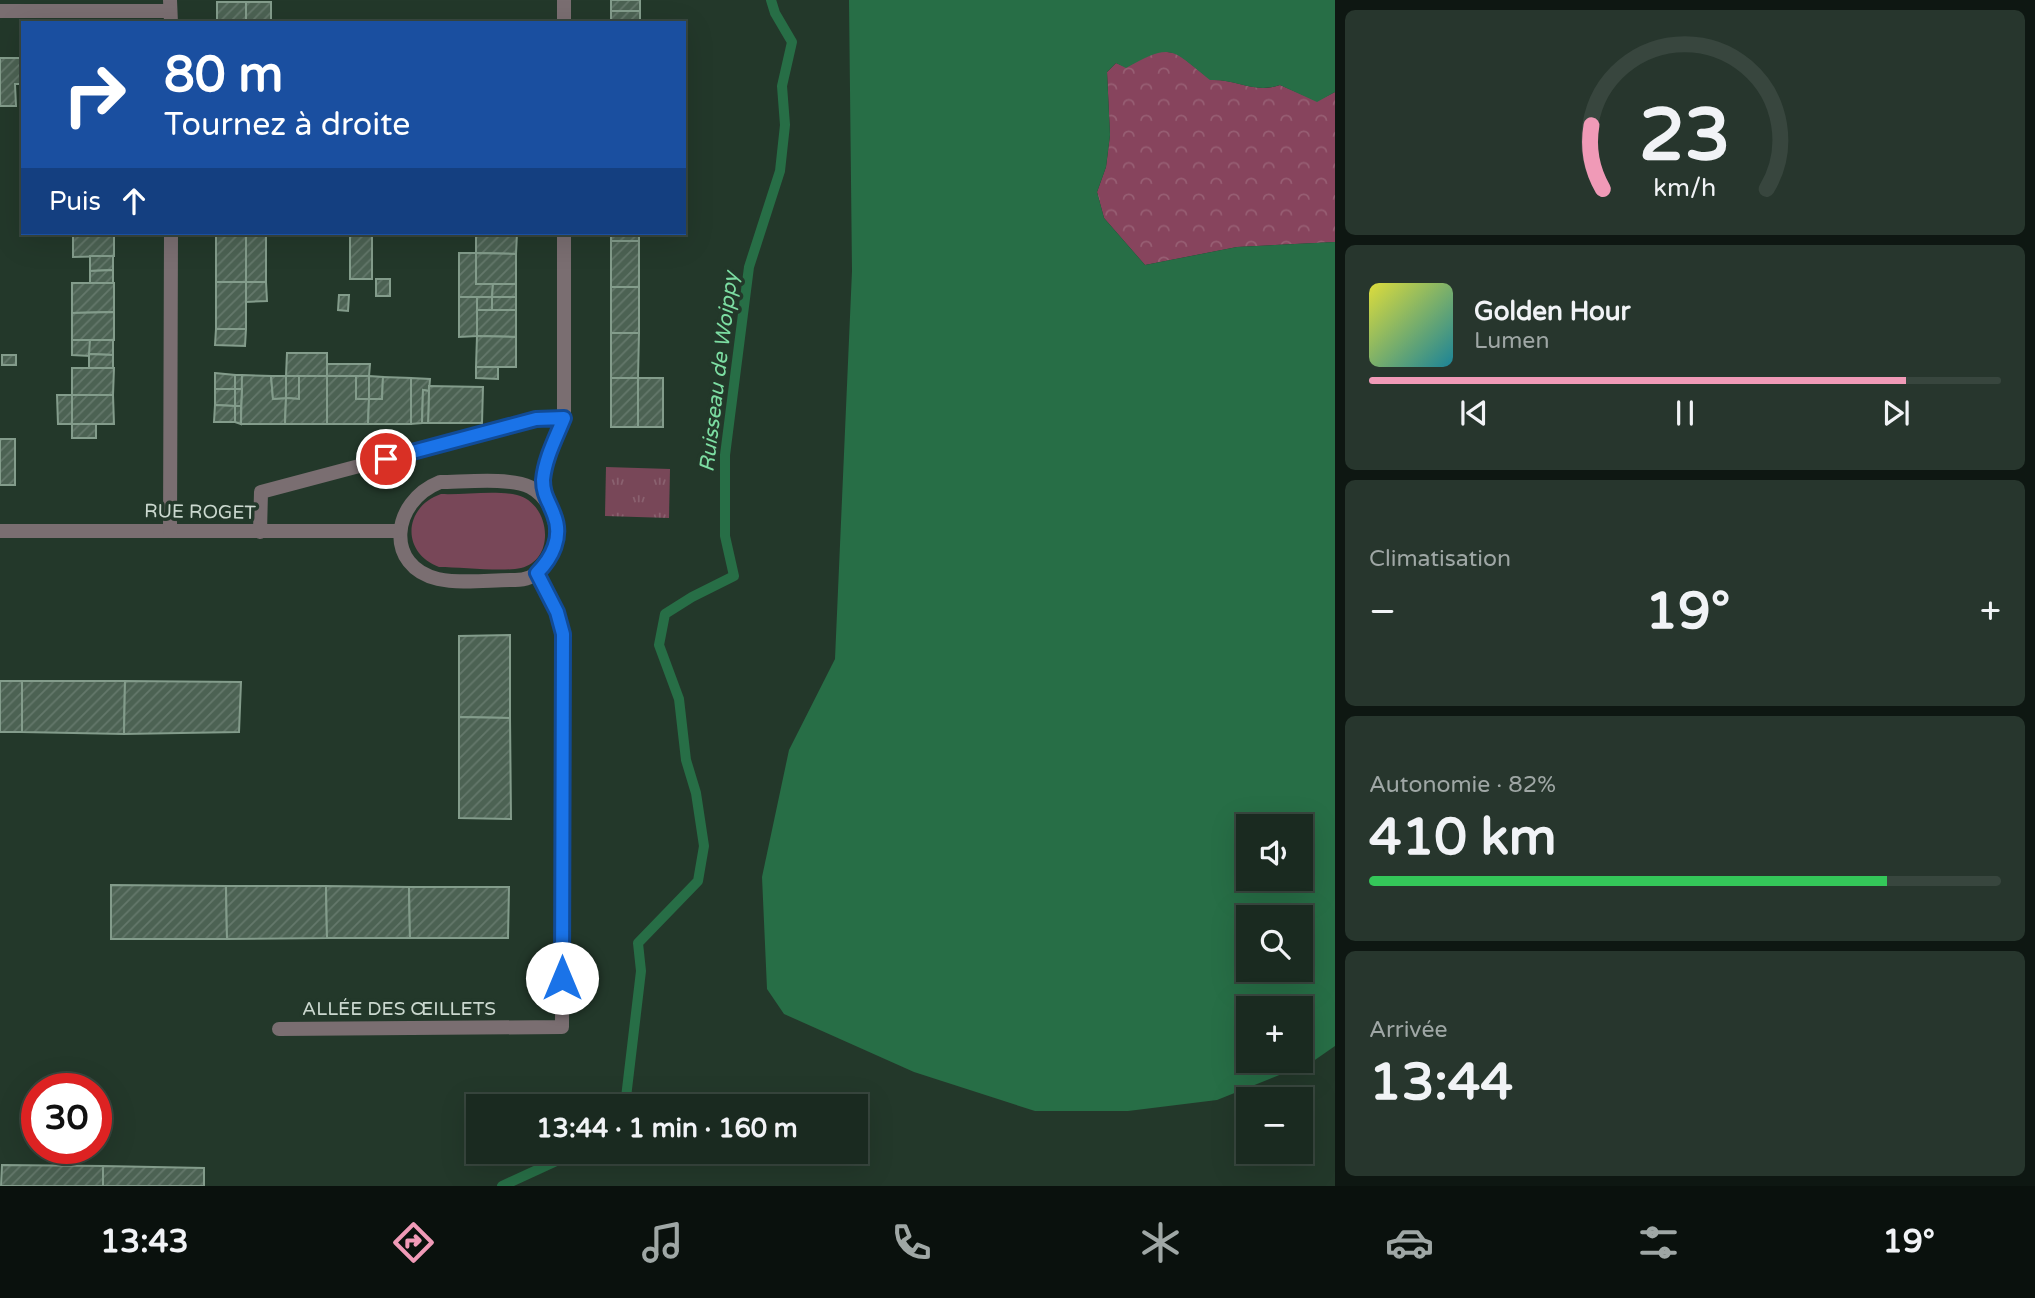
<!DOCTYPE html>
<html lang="fr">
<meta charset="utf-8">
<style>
body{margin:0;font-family:"Varela Round",sans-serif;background:#27362d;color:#f1f3f6;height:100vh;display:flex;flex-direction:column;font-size:26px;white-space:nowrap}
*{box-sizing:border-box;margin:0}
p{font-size:23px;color:#9fa7a5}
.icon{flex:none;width:38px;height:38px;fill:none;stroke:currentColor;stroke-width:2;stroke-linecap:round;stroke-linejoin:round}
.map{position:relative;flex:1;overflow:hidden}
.side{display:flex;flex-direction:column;gap:10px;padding:10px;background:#0e1712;width:700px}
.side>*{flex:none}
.top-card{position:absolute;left:21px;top:21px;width:665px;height:214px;border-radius:0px;box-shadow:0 7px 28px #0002,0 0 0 2px #38463e;background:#1a4fa0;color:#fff;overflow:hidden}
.buttons{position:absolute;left:1236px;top:814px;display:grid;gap:14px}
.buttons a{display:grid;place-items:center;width:77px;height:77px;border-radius:0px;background:#1a2a20;box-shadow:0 7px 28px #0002,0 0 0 2px #38463e;font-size:35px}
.speed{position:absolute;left:21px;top:1073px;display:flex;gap:14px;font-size:35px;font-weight:700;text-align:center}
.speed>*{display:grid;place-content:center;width:91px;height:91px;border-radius:50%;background:#1a2a20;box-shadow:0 7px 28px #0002,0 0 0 2px #38463e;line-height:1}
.speed .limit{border:10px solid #d22;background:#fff;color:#111}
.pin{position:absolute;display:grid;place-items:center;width:60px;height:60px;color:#fff;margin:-30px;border:4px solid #fff;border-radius:50%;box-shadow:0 2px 7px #0007}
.me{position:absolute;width:77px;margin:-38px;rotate:0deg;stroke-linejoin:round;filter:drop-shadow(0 0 5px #0008)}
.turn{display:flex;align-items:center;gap:24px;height:147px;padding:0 28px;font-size:32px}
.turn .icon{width:91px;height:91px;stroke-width:2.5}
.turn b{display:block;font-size:49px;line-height:60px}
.then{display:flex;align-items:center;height:66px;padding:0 28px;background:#0003;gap:14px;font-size:26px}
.big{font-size:52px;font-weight:700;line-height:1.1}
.side .card{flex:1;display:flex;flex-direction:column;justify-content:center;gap:10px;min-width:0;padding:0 24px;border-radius:10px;background:#27362d}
.side .dial{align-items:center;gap:0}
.dial svg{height:182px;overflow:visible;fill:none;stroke:#38463e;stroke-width:7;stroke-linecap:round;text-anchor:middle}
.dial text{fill:#f1f3f6;stroke:none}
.song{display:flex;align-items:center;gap:21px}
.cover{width:84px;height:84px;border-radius:10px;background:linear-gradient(135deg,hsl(60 70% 55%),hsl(190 70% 35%))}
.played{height:7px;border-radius:4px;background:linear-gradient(90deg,#f09ab7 85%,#38463e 85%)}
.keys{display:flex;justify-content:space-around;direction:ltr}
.heat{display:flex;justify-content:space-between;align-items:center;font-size:38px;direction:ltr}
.charge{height:10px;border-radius:5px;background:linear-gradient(90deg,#34c759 82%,#38463e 0)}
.trip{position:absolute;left:466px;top:1094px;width:402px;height:70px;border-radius:0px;background:#1a2a20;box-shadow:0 7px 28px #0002,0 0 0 2px #38463e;font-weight:700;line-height:70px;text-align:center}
.dock{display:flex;height:112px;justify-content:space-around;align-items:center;background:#0a110d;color:#9fa7a5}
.dock .icon{width:49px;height:49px}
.dock .selected{color:#f09ab7}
.dock b{font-size:32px;color:#f1f3f6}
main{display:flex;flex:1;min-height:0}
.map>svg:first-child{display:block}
.green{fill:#784758}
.forest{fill:url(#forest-crowns)}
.park{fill:url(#park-tufts)}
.water{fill:#276e46;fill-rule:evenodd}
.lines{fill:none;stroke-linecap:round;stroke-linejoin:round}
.stream{stroke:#276e46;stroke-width:10}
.building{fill:url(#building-hatch);stroke:#839c8b;stroke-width:2}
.service{stroke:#7a6e71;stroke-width:14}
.minor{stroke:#7a6e71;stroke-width:14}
.route-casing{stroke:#114b97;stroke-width:18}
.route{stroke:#1a73e8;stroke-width:12}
.labels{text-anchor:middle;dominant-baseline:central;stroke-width:7;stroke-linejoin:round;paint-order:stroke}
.street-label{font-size:19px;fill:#cbd8cf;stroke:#23382a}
.water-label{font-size:21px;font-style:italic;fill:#7cdda2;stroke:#23382a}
</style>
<main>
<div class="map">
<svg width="1335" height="1186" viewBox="0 0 1335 1186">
<defs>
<pattern id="forest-crowns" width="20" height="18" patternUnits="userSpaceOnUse" patternTransform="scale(1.75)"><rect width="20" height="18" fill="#87445d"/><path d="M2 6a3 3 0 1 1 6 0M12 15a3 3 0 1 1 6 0" fill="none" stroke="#975e73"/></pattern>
<pattern id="park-tufts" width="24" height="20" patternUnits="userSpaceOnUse" patternTransform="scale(1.75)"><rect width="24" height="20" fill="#784758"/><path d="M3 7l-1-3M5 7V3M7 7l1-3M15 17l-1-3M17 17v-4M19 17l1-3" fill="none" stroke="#8a616f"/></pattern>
<pattern id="building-hatch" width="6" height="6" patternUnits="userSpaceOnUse" patternTransform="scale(1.75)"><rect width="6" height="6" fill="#4c6253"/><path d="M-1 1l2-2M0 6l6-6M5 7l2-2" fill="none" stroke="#64786b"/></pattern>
</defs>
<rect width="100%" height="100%" fill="#23382a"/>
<!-- green -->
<path class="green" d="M441 494C465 495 494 490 517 495 550 503 557 559 521 568 502 572 460 567 439 567 401 553 403 507 441 494Z"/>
<!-- forest -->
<path class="forest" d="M1156 51 1177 53 1211 80C1238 79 1255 94 1280 85L1317 101 1335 92V242L1237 247 1145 265 1104 218 1097 192 1106 167 1110 135 1107 72 1116 63 1126 67Z"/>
<!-- park -->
<path class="park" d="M606 467 670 469 669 518 605 516Z"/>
<!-- water -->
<path class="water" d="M849 0H1335V92L1317 102 1280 85C1254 94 1238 79 1210 80 1171 49 1172 42 1126 68L1116 63 1107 72 1110 135 1106 167 1097 192 1104 218 1145 265 1237 247 1335 242V1046L1312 1062 1217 1100 1128 1111H1035L914 1072 784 1014 767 989 762 877 789 750 835 659 852 271ZM1248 826H1300V878H1248ZM1248 917H1300V970H1248ZM1248 1008H1300V1060H1248Z"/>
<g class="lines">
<!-- stream -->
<g class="stream">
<path d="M625 1106 641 971 638 943 698 881 704 846 696 793 686 760 679 699 659 645 665 614 692 597 734 576 725 536V455L749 267 780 171 785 125 782 86 792 42 775 13 771 0"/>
<path d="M502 1186 576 1152"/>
</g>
</g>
<!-- building -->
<g class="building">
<rect x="611" y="0" width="29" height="11"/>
<rect x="217" y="2" width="29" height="21"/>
<rect x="246" y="2" width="25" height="21"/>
<rect x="611" y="11" width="29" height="12"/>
<path d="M0 58H23V84H15L16 106H0Z"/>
<path d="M73 233H114V256L73 257Z"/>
<rect x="216" y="233" width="30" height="49"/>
<path d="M246 233 266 234V282H246Z"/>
<path d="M372 233V279H350V234Z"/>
<path d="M476 233H517L516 254 476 253Z"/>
<rect x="611" y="233" width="28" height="8"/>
<rect x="611" y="241" width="28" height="46"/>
<path d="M459 253H476V284H493L492 297H459Z"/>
<path d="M476 253 516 254V284H476Z"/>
<path d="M90 256H113V270L90 271Z"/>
<path d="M113 270V283H90V271Z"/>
<rect x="376" y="279" width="14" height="17"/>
<rect x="216" y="282" width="30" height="47"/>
<path d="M246 282H266L267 301 246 302Z"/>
<path d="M72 283H114V312L72 313Z"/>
<path d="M493 284H516V297H492Z"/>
<rect x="611" y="287" width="28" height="46"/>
<path d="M339 295H349L348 311 338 310Z"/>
<path d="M459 297H477V336L459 337Z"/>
<rect x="477" y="297" width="15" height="13"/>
<rect x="492" y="297" width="24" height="13"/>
<path d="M477 310H516V337L477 336Z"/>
<path d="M114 312V340H72V313Z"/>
<path d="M216 329H246L245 346 215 345Z"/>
<path d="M611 333H639L638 378H611Z"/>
<path d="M477 336 516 337V367H476Z"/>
<path d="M72 340H90V356L72 355Z"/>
<path d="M90 340H113V355L89 354Z"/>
<path d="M287 353H327V376H286Z"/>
<path d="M89 354 113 355V368H89Z"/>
<rect x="2" y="355" width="14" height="10"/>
<path d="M327 364H370L369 376H327Z"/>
<path d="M476 367H498V379L476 378Z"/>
<path d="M72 368H114L113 395H72Z"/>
<path d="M215 373 235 375V389H215Z"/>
<rect x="235" y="375" width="7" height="14"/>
<path d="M242 375 271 376 273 399 286 398 285 424H241Z"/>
<path d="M271 376H286V398L273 399Z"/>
<path d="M286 376H299V399L286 398Z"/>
<path d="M299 376H327V424H285L286 398 299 399Z"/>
<path d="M327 376H356V399H369L368 424H327Z"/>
<rect x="356" y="376" width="13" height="23"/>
<path d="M369 376 383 377 382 399H369Z"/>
<path d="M383 377 411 378V424H368L369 399H382Z"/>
<path d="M411 378 430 379 429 391 423 390 422 423 411 424Z"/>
<rect x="611" y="378" width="27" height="49"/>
<rect x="638" y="378" width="25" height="49"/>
<path d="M429 386 483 387 482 423H428Z"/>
<path d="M215 389H235V406L215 405Z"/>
<path d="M235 389H242L241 406H235Z"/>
<path d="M423 390 429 391 428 423H422Z"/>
<path d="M57 395H72V424H58Z"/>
<path d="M72 395H113L114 424H72Z"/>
<path d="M215 405 235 406V422H214Z"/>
<path d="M235 406H241V424L235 422Z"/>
<rect x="72" y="424" width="24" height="14"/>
<rect x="0" y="439" width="15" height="46"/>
<path d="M510 635V718L459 717V636Z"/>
<rect x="0" y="681" width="22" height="51"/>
<path d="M22 681H125L124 734 22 732Z"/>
<path d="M125 681 241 682 239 732 124 734Z"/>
<path d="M459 717 510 718 511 819 459 818Z"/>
<path d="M111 885 226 886 227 939H111Z"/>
<path d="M226 886H326L327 938 227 939Z"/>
<path d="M326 886 409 887 410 938H327Z"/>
<path d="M409 887H509L508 938H410Z"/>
<path d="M2 1165 103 1166V1186H1Z"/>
<path d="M103 1166 204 1168V1186H103Z"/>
</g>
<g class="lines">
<!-- service -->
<path class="service" d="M260 532 261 492 536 419 564 418"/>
<!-- minor -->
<g class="minor">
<path d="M170 0 171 23"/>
<path d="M0 11H170"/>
<path d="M564 23V0"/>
<path d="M440 482C463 482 510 477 530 487 570 508 562 582 513 580 489 580 461 584 438 579 385 567 390 502 440 482Z"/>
<path d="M544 498 545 464 564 418V233"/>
<path d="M0 531H400"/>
<path d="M170 531 171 233"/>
<path d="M279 1029 562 1027 563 634 557 612 537 573"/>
</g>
</g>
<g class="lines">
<defs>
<path id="route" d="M386 459 536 419 564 418C556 438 545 458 543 480 543 495 549 501 554 515 563 537 552 558 537 573L557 612 563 634 562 978"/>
</defs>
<!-- route casing -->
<use href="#route" class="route-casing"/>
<!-- route -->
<use href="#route" class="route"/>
</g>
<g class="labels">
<!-- street labels -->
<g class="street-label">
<text transform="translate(200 512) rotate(1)">RUE ROGET</text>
<text x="399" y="1009">ALLÉE DES ŒILLETS</text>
</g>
<!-- water labels -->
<g class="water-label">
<text transform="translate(719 372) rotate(-83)">Ruisseau de Woippy</text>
</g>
</g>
</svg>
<div class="buttons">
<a><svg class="icon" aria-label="sound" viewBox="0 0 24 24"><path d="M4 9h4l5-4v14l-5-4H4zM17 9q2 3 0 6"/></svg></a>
<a><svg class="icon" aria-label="search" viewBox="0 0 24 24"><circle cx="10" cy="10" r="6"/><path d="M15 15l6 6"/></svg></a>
<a>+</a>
<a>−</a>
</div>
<div class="speed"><div class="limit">30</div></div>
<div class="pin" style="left:386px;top:459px;background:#d93025"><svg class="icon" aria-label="arrive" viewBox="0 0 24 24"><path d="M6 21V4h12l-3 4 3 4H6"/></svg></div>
<svg class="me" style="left:562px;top:978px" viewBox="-20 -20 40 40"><circle r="19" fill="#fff"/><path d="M0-13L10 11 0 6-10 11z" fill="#1a73e8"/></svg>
<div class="trip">13:44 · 1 min · 160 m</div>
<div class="top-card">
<div class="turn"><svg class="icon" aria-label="right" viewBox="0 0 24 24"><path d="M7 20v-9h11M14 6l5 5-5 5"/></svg><div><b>80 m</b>Tournez à droite</div></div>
<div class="then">Puis<svg class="icon" aria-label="ahead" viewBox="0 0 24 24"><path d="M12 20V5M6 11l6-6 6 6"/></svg></div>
</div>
</div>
<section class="side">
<div class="card dial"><svg viewBox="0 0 100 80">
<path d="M14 69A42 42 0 1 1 86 69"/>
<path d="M14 69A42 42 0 0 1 9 41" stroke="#f09ab7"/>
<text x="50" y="56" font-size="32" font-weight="700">23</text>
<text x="50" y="72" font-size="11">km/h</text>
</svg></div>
<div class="card">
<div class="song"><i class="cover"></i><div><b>Golden Hour</b><p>Lumen</p></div></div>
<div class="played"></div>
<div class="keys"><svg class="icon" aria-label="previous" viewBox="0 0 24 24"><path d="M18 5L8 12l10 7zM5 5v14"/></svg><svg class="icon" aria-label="pause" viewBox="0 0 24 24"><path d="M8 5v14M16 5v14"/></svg><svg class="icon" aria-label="next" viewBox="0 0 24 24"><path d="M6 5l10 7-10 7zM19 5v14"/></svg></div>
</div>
<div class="card"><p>Climatisation</p>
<div class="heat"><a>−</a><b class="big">19°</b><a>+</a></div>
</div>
<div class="card"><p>Autonomie · 82%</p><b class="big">410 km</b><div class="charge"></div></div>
<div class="card"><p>Arrivée</p><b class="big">13:44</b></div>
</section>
</main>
<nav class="dock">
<b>13:43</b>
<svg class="icon selected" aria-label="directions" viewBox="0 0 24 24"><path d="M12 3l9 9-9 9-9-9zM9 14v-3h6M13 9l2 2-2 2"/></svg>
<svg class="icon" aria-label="music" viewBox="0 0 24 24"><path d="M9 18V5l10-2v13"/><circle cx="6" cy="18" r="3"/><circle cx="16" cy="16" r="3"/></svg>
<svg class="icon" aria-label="phone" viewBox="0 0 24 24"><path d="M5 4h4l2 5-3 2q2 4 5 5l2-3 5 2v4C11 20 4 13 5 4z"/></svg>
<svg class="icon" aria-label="climate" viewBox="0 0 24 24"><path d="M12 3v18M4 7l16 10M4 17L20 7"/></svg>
<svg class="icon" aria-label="car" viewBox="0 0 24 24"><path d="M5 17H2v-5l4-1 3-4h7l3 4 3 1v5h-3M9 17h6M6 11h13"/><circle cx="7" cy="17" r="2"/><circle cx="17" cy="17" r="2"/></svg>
<svg class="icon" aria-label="filters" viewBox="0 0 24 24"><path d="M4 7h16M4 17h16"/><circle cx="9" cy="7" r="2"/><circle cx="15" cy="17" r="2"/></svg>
<b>19°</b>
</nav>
